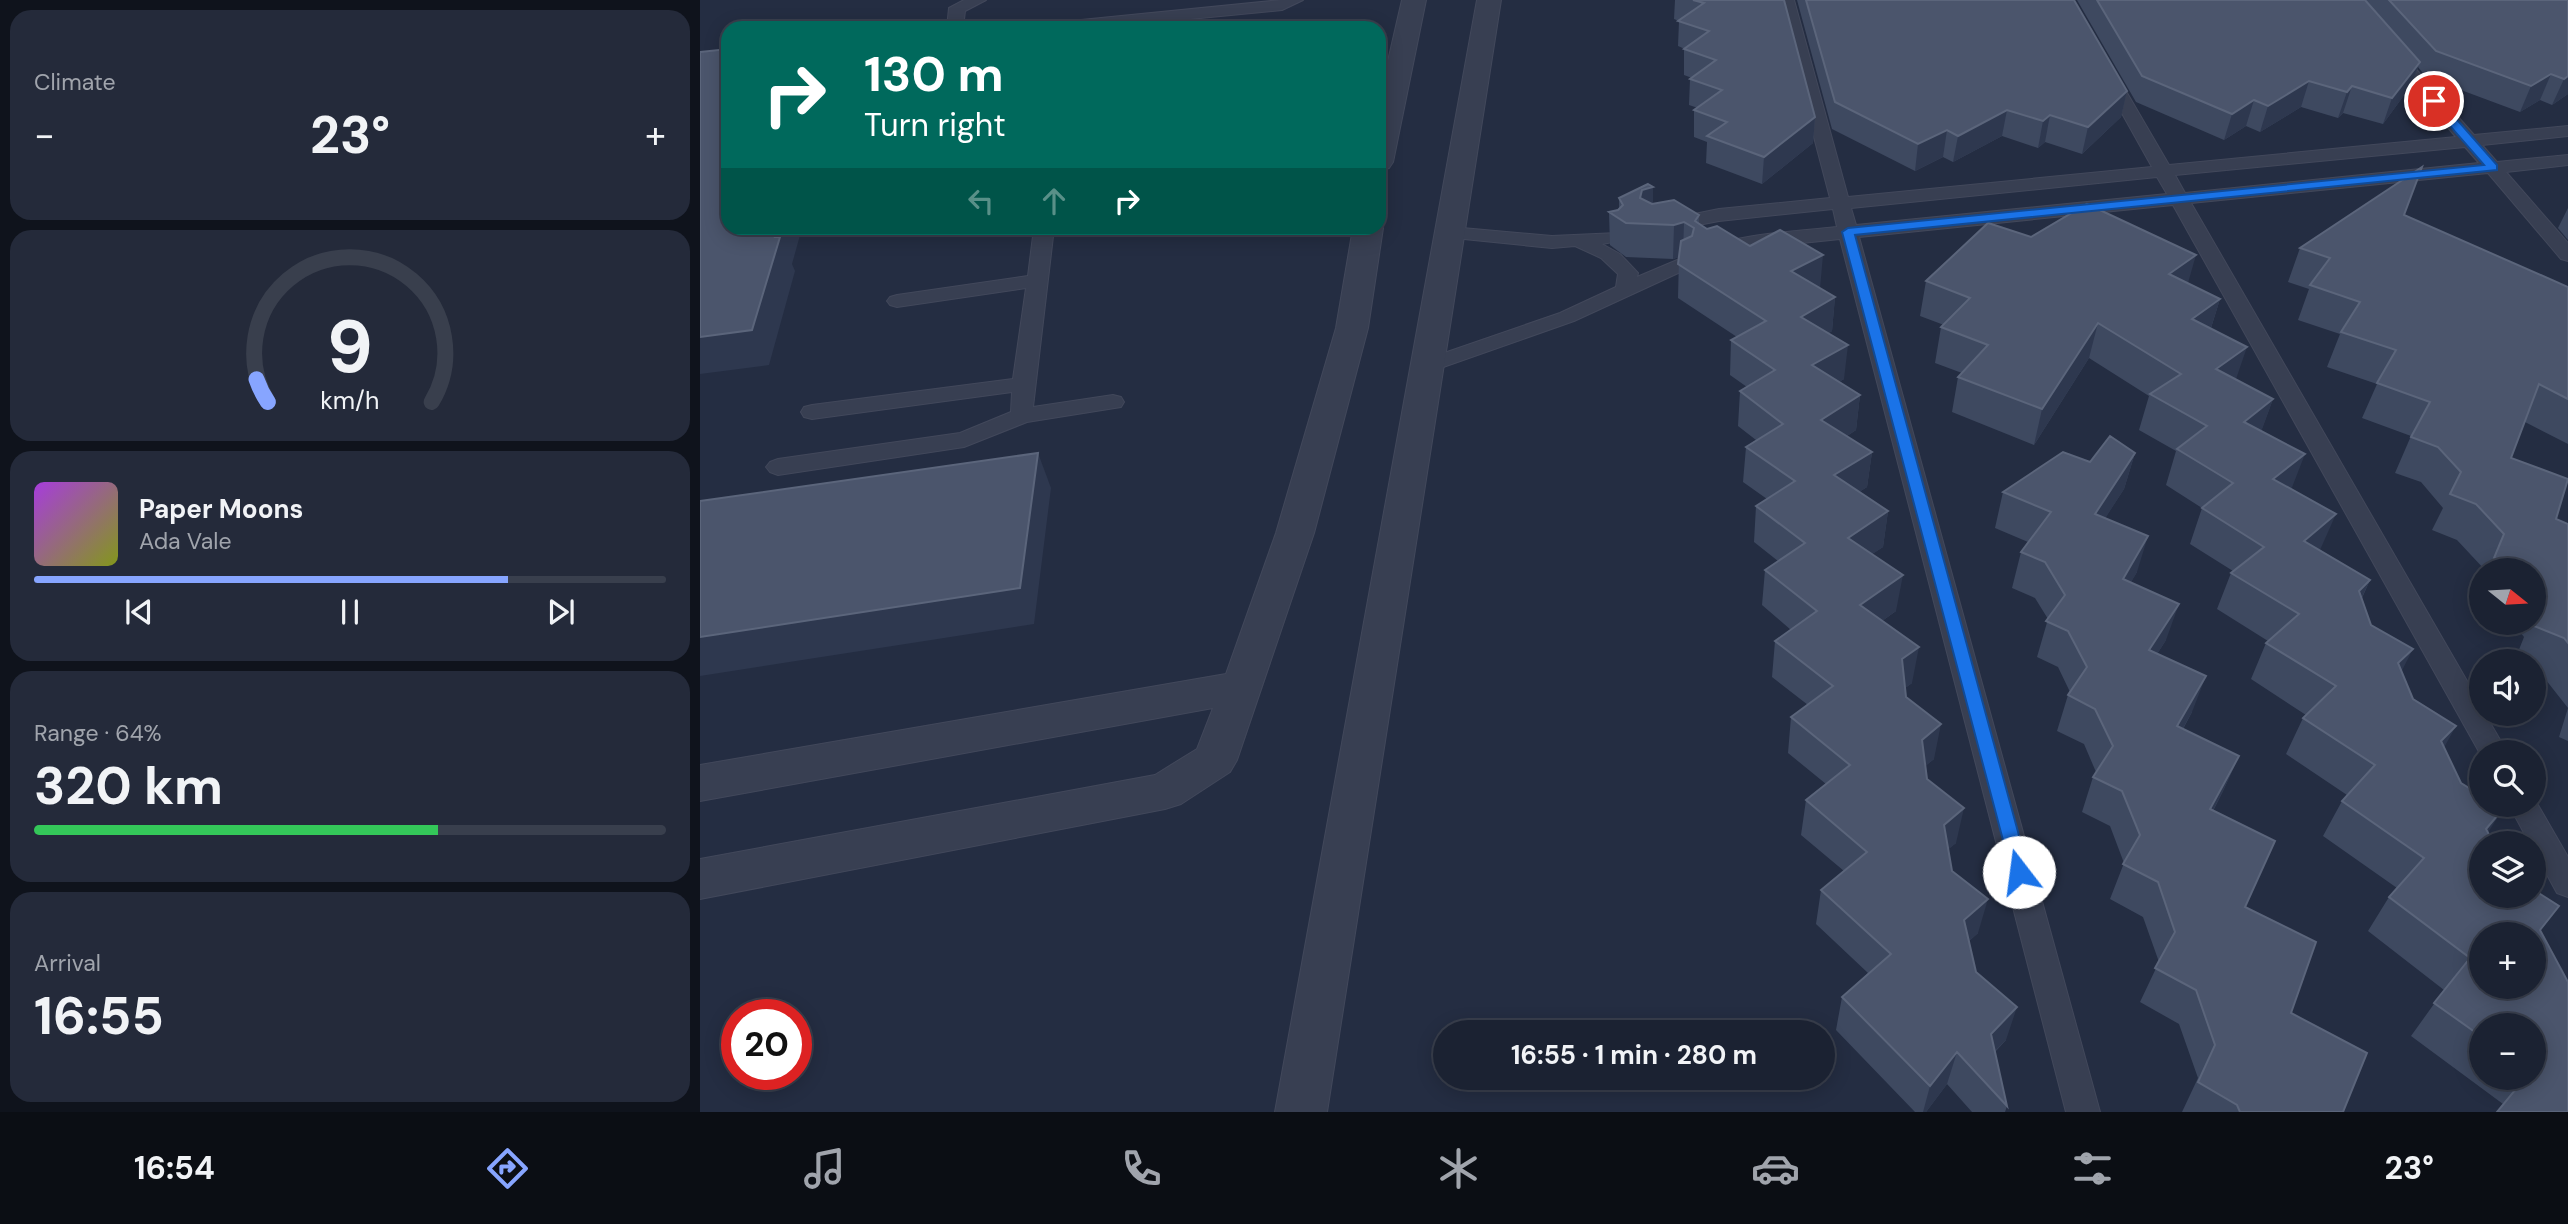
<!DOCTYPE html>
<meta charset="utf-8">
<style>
body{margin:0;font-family:"DM Sans",sans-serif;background:#242a3a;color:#f1f3f6;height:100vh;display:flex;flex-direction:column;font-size:26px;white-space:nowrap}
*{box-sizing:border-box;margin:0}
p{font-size:23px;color:#a0a4ac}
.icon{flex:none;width:38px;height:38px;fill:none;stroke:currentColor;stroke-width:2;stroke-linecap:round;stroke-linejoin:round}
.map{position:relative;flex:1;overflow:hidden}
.drawer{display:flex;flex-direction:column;gap:10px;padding:10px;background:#0f131c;width:700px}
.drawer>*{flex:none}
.hud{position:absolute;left:21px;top:21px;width:665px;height:214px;border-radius:21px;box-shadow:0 4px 18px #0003,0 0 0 2px #393f4d;background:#00695c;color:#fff;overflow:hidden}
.needle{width:46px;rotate:108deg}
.buttons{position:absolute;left:1769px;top:558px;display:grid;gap:14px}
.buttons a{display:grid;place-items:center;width:77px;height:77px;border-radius:50%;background:#1b2232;box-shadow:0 4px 18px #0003,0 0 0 2px #393f4d;font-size:35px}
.speed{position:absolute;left:21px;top:999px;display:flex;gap:14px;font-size:35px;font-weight:700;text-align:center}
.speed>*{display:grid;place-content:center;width:91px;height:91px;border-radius:50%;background:#1b2232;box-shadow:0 4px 18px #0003,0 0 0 2px #393f4d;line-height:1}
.speed .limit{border:10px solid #d22;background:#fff;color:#111}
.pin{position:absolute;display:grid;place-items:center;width:60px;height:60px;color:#fff;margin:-30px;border:4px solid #fff;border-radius:50%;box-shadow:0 2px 7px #0007}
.me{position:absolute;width:77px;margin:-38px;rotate:345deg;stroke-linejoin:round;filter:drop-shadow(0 0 5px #0008)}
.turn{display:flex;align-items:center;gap:24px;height:147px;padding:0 28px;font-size:32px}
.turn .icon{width:91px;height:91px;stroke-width:2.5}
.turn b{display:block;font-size:49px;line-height:60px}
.lanes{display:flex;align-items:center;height:66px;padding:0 28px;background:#0003;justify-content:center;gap:35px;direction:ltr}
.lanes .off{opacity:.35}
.big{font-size:52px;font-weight:700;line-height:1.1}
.drawer .card{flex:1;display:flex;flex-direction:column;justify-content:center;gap:10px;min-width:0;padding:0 24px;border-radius:21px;background:#242a3a}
.drawer .dial{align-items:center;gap:0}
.dial svg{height:182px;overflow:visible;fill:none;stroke:#393f4d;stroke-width:7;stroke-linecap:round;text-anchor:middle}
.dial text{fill:#f1f3f6;stroke:none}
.song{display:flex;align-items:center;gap:21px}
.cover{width:84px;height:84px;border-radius:10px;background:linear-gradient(135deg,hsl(280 70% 55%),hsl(70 70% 35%))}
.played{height:7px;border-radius:4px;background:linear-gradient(90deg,#87a5ff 75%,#393f4d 75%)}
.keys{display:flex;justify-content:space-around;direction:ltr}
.heat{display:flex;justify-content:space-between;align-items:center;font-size:38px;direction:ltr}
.charge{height:10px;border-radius:5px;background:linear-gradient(90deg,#34c759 64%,#393f4d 0)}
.trip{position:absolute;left:733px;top:1020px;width:402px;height:70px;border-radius:35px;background:#1b2232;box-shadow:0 4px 18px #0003,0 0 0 2px #393f4d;font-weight:700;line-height:70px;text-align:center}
.dock{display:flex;height:112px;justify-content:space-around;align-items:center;background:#0b0e14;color:#a0a4ac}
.dock .icon{width:49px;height:49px}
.dock .active{color:#87a5ff}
.dock b{font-size:32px;color:#f1f3f6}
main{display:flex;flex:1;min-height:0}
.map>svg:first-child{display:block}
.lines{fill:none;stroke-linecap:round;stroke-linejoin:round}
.service-casing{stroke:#42485b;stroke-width:2}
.minor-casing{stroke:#42485b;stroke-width:2}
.service{fill:#383f52;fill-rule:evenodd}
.minor{fill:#383f52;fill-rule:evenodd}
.wall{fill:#3e4960;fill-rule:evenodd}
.shaded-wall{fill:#2e384f}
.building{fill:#4b556c;stroke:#5b657b;stroke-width:2;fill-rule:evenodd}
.route{fill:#1a73e8;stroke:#114b97;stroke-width:2}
</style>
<main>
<section class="drawer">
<div class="card"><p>Climate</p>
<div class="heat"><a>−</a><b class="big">23°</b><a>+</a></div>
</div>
<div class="card dial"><svg viewBox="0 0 100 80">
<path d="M14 69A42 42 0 1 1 86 69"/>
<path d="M14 69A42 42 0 0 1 9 59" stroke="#87a5ff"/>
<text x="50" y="56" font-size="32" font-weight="700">9</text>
<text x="50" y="72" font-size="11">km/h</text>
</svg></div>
<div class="card">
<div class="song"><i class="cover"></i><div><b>Paper Moons</b><p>Ada Vale</p></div></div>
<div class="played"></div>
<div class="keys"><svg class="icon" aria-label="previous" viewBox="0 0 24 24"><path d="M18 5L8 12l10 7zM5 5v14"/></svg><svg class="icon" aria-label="pause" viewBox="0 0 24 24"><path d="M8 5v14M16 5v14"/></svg><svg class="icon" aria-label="next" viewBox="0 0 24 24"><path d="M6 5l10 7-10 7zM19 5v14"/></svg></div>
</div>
<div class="card"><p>Range · 64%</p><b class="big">320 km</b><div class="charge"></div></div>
<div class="card"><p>Arrival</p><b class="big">16:55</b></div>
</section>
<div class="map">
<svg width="1868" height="1112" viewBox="0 0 1868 1112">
<rect width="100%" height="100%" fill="#242d42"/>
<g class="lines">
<defs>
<g id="service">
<path d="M264 0H286L265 11 263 28H247L249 8Z"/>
<path d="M581 0H603L582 10 398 28H343L351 23Z"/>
<path d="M1078 0H1094L1148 197 1452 167 1400 74 1408 69 1416 74 1469 165 1756 137 1687 56 1685 53 1687 50H1699L1774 135 1868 126V136L1782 145 1797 162 1868 155V165L1806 172 1868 243V261L1861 259 1788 173 1491 203 1782 707V714H1785L1807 752H1782V757L1473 205 1159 237 1400 1112H1366L1140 239 1036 250 1014 258 1004 252C1017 235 1112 230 1137 227L1133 209 1019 221 967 231 957 225 960 221 1019 209 1130 198ZM1765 147 1779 163 1485 193 1475 175ZM1457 177 1467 194 1156 225 1151 208Z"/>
<path d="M751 227 852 236 918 233 921 237 918 241 902 244 920 254 938 273 937 277 982 258 992 264 989 268 874 321 729 372 721 371 718 366 721 361 860 313 916 287 918 274 901 258 875 246 852 248 744 237 741 233Z"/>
<path d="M334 228H354L333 407 413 395 421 397 424 402 421 407 327 422 264 447 78 475 70 472 66 467 70 462 78 459 260 433 311 412 312 392 112 419 104 417 101 412 104 407 112 405 313 379 326 288 197 307 190 305 187 301 190 297 197 295 328 276Z"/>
<path d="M1834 798 1868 857V897L1857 893 1834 851V844H1830L1809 805H1834Z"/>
</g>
<g id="minor">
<path d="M702 0H726L693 162 689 168 679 171V100Z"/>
<path d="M777 0H801L627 1112H575Z"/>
<path d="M679 222 683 228 668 328 614 533 537 760 530 772 481 804 465 809 0 899V859L455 775 497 749 513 708 0 801V765L526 674 576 533 636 328 653 228H679Z"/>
</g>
</defs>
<!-- service casing -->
<use href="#service" class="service-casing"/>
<!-- minor casing -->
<use href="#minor" class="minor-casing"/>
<!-- service -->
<use href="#service" class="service"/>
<!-- minor -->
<use href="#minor" class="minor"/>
</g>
<!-- wall -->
<g class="wall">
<path d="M975 0H1084L1115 117 1113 143 1062 184 1006 163 1007 142 994 137V110L998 108 989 105 990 79 992 78 984 75V49H985L978 46 979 21 974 19Z"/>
<path d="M1097 0H1374L1427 91 1421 117 1382 154 1345 142 1338 148 1302 136 1253 162 1243 157 1215 171 1132 129Z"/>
<path d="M1377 0H1868V94L1852 105 1840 100 1820 112 1726 77 1718 67 1710 87 1683 124 1643 113 1638 118 1601 107 1560 132 1546 126 1524 140 1436 102Z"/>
<path d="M953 187V204L999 215V223L1007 229 1135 297 1132 331 1129 333 1144 379 1139 382 1160 395 1156 430 1147 436 1172 452 1167 487 1159 492 1188 511 1183 547 1172 554 1196 611 1182 621 1212 683 1205 688 1206 697 1234 759 1225 766 1227 779 1256 843 1248 849 1252 871 1278 933 1269 941 1276 972 1306 1040 1295 1052 1307 1106 1305 1112H1272L1247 1084 1226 1112H1215L1136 1030 1142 997 1168 973 1116 924 1121 890 1144 871 1101 835 1106 800 1126 784 1088 753 1091 717 1108 705 1072 677 1075 641 1091 630 1062 605 1065 570 1078 561 1054 542 1056 506 1067 499 1043 482 1046 447 1056 440 1038 426 1040 391 1047 387 1030 375 1031 340 1037 337 978 298 979 257 973 259 926 257 910 245 909 212 919 209V198Z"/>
<path d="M1868 208V240L1858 228Z"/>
<path d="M1704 215 1868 287V444L1825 422 1811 458 1856 519 1868 524V741L1859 737 1868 708 1842 675 1834 671V662H1814L1824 637 1813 623H1834V570H1785L1757 540 1732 530 1743 508 1721 482 1695 473 1711 436 1662 418 1677 384 1627 367 1640 334 1598 320 1609 289 1588 282 1600 248Z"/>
<path d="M1331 237 1488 283 1520 299 1511 328 1536 379 1573 399 1561 431 1591 489 1620 550 1670 580 1662 598 1671 625 1701 671 1713 699 1744 747 1761 783 1788 833 1782 896 1859 906 1841 930 1868 1112 1803 1104 1711 1036 1744 990 1668 931 1689 897 1697 888 1623 836 1642 801 1647 795 1586 754 1603 718 1606 715 1551 679 1566 643 1568 641 1517 609 1531 573 1533 571 1490 544 1502 508 1466 485 1476 451 1439 430 1449 396 1389 358 1334 445 1252 412 1258 377 1262 373 1235 363 1241 327 1244 325 1220 316 1226 281ZM1782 1026H1834V1078H1782Z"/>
<path d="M1435 453 1424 489 1405 518 1437 572 1430 583 1466 640 1457 654 1492 712 1483 729 1539 756 1523 791 1513 811 1545 907 1591 1013 1643 1112H1482L1498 1078 1479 1024 1440 1002 1459 962 1443 917 1410 899 1424 863 1410 826 1382 812 1393 777 1396 772 1384 744 1357 731 1368 695 1370 692 1358 667 1337 657 1348 619 1335 598 1312 588 1321 552 1328 542 1295 528 1303 492 1390 462Z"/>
<path d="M1782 578V597L1774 594Z"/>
</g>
<!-- shaded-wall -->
<g class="shaded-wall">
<path d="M1720 62 1710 87 1683 124 1692 98Z"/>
<path d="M1851 74 1840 100 1820 112 1831 86Z"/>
<path d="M1868 76V94L1852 105 1864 79Z"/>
<path d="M1609 81 1601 107 1560 132 1568 106Z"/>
<path d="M1652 86 1643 113 1638 118 1647 92Z"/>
<path d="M1427 91 1421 117 1382 154 1388 127Z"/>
<path d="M1554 100 1546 126 1524 140 1532 114Z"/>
<path d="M1307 110 1302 136 1253 162 1258 136Z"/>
<path d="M1350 115 1345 142 1338 148 1343 121Z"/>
<path d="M1115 117 1113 143 1062 184 1064 157Z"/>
<path d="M1247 130 1243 157 1215 171 1218 144Z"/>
<path d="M953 187V220L940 198 942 190Z"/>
<path d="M984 222 983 256 973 259 974 225Z"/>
<path d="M78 228H102L92 264 95 271 69 365 0 374V337L75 237Z"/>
<path d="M1123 255 1120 289 1091 271Z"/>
<path d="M1496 255 1486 290 1469 274Z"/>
<path d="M1135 297 1132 331 1098 351 1101 317Z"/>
<path d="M1520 299 1509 334 1492 319Z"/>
<path d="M1398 323 1389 358 1334 445 1342 409Z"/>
<path d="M1148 345 1144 379 1109 400 1112 365Z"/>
<path d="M1547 347 1535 382 1516 369Z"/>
<path d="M1160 395 1156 430 1118 455 1121 420Z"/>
<path d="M1573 399 1560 435 1544 422Z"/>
<path d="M1172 452 1167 487 1130 511 1134 475Z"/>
<path d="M338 453 351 488 334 624 0 676V637Z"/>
<path d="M1435 453 1424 489 1385 550 1395 514Z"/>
<path d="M1605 454 1591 490 1573 479Z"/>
<path d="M1188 511 1183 547 1143 574 1148 538Z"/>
<path d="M1636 514 1620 550 1589 577 1604 541Z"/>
<path d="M1448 536 1437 572 1412 616 1423 579Z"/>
<path d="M1203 575 1196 611 1154 641 1160 605Z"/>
<path d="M1670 580 1653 616 1659 591Z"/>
<path d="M1479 604 1466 640 1437 686 1449 650Z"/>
<path d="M1219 647 1212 683 1196 695 1202 659Z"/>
<path d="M1713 649 1694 686 1698 663Z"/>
<path d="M1506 676 1492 712 1464 762 1477 726Z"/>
<path d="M1241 724 1234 759 1215 775 1222 740Z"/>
<path d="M1756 726 1736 762 1741 741Z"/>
<path d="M1539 756 1523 791 1495 845 1510 809Z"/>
<path d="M1264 808 1256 843 1236 860 1244 825Z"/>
<path d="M1803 809 1780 845 1786 829Z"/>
<path d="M1288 899 1278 933 1255 954 1264 920Z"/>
<path d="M1317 1007 1306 1040 1280 1066 1291 1034Z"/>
<path d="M1257 1052 1247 1084 1226 1112H1223L1230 1086Z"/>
</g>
<!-- building -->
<g class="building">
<path d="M993 0H1084L1115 117 1064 157 1007 136 1027 122 994 110 1022 90 990 79 1016 60 984 49 1009 31 978 21 1004 3Z"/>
<path d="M1106 0H1374L1427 91 1388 127 1350 115 1343 121 1307 110 1258 136 1247 130 1218 144 1135 102Z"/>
<path d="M1397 0H1665L1720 62 1692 98 1652 86 1647 92 1609 81 1568 106 1554 100 1532 114 1442 76Z"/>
<path d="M1689 0H1868V76L1864 79 1851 74 1831 86 1736 51Z"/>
<path d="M28 49V228H78L75 237H80L52 330 0 337V52Z"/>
<path d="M1722 167 1704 215 1868 287V399L1839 384 1811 458 1868 479 1856 519 1868 524V643L1864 638 1834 626 1845 600 1834 587V570H1820L1818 568 1794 558 1804 534 1776 504 1750 494 1761 472 1738 447 1711 437 1730 402 1677 383 1696 350 1641 332 1660 302 1610 285 1630 258 1600 248Z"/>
<path d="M948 184 953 187 942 190 940 198 952 204 974 200 999 215 995 221 1007 229 1017 226 1050 246 1080 230 1123 255 1091 271 1135 297 1101 317 1148 345 1112 365 1160 395 1121 420 1172 452 1134 475 1188 511 1148 538 1203 575 1160 605 1219 647 1202 659 1206 697 1241 724 1222 740 1227 779 1264 808 1244 825 1252 871 1288 899 1264 920 1276 972 1317 1007 1291 1034 1307 1106 1257 1052 1230 1086 1142 997 1191 954 1121 890 1167 852 1106 800 1150 765 1091 717 1133 686 1075 641 1117 611 1065 570 1105 543 1056 506 1095 481 1046 447 1083 424 1040 391 1075 370 1031 340 1066 321 978 264 981 241 992 236 994 228 984 222 974 225 926 223 909 212 918 210 923 205 919 198Z"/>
<path d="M1387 204 1496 255 1469 274 1520 299 1492 319 1547 347 1516 369 1573 399 1544 422 1605 454 1573 479 1636 514 1604 541 1670 580 1659 591 1671 625 1713 649 1698 663 1713 699 1756 726 1741 741 1761 783 1782 796V805H1796L1803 809 1786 829 1794 844H1782V896H1834V890L1859 906 1840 930 1868 982V1112H1797L1825 1078H1834V1026H1782V1037L1734 1003 1770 958 1689 897 1724 858 1642 801 1675 765 1603 718 1636 686 1566 643 1599 614 1531 573 1564 547 1502 508 1533 483 1477 449 1507 426 1450 394 1481 374 1398 323 1342 409 1258 377 1288 345 1241 327 1270 298 1226 281 1288 223 1331 237ZM1782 934H1834V987H1782Z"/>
<path d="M1410 436 1435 453 1395 514 1448 536 1423 579 1479 604 1449 650 1506 676 1477 726 1539 756 1510 809 1575 841 1545 907 1616 942 1591 1013 1667 1053 1643 1112H1540L1537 1105 1498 1082 1515 1045 1496 990 1455 968 1475 932 1458 882 1423 864 1440 835 1422 791 1393 777 1413 746 1395 709 1368 695 1387 667 1368 631 1346 621 1365 595 1345 562 1321 552 1351 512 1303 492 1363 452 1390 462Z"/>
<path d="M338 453 320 588 0 637V501Z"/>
</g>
<!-- route -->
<path class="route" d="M1730 98H1738L1797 165V170L1155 235 1329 872 1326 878 1319 880 1313 878 1142 232 1148 228 1784 165 1730 103Z"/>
</svg>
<div class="buttons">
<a><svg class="needle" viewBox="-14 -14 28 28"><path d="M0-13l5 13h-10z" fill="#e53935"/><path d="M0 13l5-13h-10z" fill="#a0a4ac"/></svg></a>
<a><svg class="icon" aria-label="sound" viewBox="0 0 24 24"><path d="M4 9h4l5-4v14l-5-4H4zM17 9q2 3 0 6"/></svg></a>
<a><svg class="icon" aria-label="search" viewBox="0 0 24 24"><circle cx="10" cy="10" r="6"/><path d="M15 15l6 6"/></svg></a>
<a><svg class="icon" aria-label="layers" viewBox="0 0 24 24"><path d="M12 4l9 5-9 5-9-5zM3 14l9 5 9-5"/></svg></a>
<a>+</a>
<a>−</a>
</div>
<div class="speed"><div class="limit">20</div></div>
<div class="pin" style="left:1734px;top:101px;background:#d93025"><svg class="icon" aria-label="arrive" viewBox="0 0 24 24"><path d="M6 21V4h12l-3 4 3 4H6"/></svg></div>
<svg class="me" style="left:1319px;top:872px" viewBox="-20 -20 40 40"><circle r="19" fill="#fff"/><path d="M0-13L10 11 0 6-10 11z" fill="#1a73e8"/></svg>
<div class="trip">16:55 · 1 min · 280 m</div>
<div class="hud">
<div class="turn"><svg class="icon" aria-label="right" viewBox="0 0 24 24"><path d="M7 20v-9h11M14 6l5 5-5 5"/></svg><div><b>130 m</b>Turn right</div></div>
<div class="lanes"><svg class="icon off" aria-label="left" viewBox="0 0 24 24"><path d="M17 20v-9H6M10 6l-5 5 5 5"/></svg><svg class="icon off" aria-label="ahead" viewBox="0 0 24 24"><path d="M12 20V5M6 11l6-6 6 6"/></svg><svg class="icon" aria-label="right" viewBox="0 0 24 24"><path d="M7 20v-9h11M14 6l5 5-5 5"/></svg></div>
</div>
</div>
</main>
<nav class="dock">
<b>16:54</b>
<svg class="icon active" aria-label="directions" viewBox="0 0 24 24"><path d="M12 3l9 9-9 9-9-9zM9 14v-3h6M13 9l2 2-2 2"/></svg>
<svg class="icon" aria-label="music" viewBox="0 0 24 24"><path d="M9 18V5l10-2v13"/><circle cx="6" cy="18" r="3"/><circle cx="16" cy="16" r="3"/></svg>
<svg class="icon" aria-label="phone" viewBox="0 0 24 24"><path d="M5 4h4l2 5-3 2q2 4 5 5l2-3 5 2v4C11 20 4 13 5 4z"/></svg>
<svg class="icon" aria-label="climate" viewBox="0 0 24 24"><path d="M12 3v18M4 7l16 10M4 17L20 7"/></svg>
<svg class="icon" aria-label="car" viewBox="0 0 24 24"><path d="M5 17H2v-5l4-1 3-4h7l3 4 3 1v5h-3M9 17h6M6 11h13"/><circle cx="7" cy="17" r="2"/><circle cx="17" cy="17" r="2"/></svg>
<svg class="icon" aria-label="filters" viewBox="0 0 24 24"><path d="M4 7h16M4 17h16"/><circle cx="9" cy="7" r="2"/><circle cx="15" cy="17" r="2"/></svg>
<b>23°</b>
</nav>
